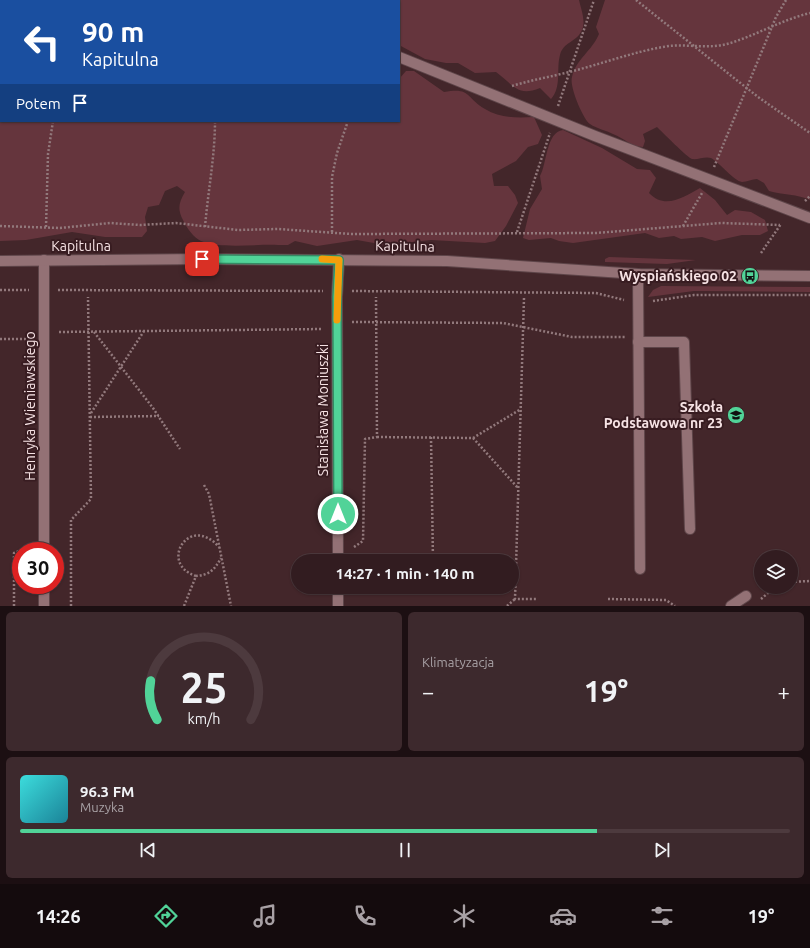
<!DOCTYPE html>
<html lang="pl">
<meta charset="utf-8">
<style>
body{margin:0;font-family:Ubuntu,sans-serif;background:#3d292d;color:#f1f3f6;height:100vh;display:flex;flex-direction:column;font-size:15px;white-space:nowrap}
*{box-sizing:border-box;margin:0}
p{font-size:13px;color:#a8a1a5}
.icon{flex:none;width:22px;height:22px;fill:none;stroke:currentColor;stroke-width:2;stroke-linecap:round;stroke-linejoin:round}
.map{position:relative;height:606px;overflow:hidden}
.sheet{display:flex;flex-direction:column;gap:6px;padding:6px;background:#1c0f12;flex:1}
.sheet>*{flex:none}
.hud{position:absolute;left:0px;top:0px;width:400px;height:122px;box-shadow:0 1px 3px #0004,0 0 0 1px #4d3a3e;background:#1a4fa0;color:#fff;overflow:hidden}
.tools{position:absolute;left:754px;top:550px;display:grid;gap:8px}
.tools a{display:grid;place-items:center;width:44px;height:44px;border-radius:50%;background:#321c20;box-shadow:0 1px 3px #0004,0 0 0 1px #4d3a3e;font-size:20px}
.speed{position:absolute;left:12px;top:542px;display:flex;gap:8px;font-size:20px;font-weight:700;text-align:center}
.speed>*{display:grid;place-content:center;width:52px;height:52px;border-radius:50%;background:#321c20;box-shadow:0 1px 3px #0004,0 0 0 1px #4d3a3e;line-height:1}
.speed .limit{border:6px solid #d22;background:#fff;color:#111}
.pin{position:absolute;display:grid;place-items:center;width:34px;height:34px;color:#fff;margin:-17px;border-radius:8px;box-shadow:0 2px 6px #0006}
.me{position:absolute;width:44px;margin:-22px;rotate:0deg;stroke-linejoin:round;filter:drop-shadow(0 0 3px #0008)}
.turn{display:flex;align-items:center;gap:14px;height:84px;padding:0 16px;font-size:18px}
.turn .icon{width:52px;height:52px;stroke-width:2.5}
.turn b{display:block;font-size:28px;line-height:34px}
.then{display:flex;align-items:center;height:38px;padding:0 16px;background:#0003;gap:8px;font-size:15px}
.big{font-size:30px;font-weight:700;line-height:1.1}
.sheet .widget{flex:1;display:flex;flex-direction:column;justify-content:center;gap:6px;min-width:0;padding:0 14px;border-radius:6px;background:#3d292d}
.sheet .dial{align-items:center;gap:0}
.dial svg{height:104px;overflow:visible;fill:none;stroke:#4d3a3e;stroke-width:7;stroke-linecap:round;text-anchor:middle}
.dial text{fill:#f1f3f6;stroke:none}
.song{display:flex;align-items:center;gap:12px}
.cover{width:48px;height:48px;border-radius:6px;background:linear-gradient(135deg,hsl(180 70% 55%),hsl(190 70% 35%))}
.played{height:4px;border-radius:2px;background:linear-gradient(90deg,#51d398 75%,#4d3a3e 75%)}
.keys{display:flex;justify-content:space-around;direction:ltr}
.heat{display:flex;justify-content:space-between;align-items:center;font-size:22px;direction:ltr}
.sheet .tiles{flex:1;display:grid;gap:6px;grid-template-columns:1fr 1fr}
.widget:last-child{grid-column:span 2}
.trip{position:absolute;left:291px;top:554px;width:228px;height:40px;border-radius:20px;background:#321c20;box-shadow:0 1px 3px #0004,0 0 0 1px #4d3a3e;font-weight:700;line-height:40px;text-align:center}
.dock{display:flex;height:64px;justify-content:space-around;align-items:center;background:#140b0d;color:#a8a1a5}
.dock .icon{width:28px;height:28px}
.dock .on{color:#51d398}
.dock b{font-size:18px;color:#f1f3f6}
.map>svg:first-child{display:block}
.green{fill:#65353d}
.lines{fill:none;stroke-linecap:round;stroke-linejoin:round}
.service-casing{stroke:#5e4549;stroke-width:12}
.minor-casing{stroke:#5e4549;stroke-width:12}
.tertiary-casing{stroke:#5e4549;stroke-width:12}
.path{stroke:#92797c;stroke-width:2.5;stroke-dasharray:2 2;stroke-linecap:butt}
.service{stroke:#937175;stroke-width:10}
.minor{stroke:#937175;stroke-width:10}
.tertiary{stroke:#937175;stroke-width:10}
.route-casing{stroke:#358963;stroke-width:10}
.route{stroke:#51d398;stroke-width:7}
.slow{stroke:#f59e0b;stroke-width:7}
.labels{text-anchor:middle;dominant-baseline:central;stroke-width:4;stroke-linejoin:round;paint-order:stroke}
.street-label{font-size:14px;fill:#f6e2e4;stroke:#381c21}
.poi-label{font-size:14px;font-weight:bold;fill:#f6e2e4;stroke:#381c21;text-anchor:end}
</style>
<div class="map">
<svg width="810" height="606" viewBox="0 0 810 606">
<rect width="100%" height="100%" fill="#43262a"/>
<!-- green -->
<g class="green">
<path d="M0 0 250 1H1V121H399V79L406 71H414L444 92C471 87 465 97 485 109 500 118 516 118 534 117L542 135 538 144 528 147 516 161 492 174 494 186H508L515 195 518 203 506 226 495 241 485 243 431 240 385 245 357 240 317 246 295 241 288 245H278C257 244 219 249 201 241 194 238 186 227 183 220 177 209 179 202 185 192L177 186 165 191 159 205 148 207 145 217 147 231 142 237H105L72 232 26 240 0 241Z"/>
<path d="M303 0H579C581 9 586 21 582 30 577 42 563 42 560 55 556 69 562 87 551 99L540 88C517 97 514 85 496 72L475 73 458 63H446L425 59 399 45V1Z"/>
<path d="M605 0H810V200C798 194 782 195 769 191L764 183 757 179C752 179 747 182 742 182 734 181 720 163 711 158 705 156 698 160 692 159 688 158 661 131 657 127L643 134 645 141 643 147C631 147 624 138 613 134 606 130 597 129 590 124 583 119 569 86 572 77 576 59 592 51 599 34L596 27Z"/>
<path d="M563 130 602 148 637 169 650 170 656 178 649 193C665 210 684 197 700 188L715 200 727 215 735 210 751 212 765 220 768 231 760 235H742L715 241 702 237 681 239 674 236 659 238 645 233 573 243 559 241 551 238 529 240 523 238 530 209 542 189 540 176C547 164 546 132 563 130Z"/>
<path d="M609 257 696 260 667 264 605 262V259Z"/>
<path d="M661 286 810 287V292L694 291 648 297 653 290Z"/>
</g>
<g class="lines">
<defs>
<g id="service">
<path d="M259 0 262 1"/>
<path d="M399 57 595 136 810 218"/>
<path d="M44 260V551"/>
<path d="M638 274 640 569"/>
<path d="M638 342H684L690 529"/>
<path d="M44 585V606"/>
<path d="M731 606 746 596"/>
</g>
<g id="minor">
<path d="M338 561 337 297 339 259"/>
<path d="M338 587V606"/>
</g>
<path id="tertiary" d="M0 261 202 259 447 261 638 274 810 276"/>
</defs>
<!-- service casing -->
<use href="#service" class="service-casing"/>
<!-- minor casing -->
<use href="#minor" class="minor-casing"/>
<!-- tertiary casing -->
<use href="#tertiary" class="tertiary-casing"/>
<!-- path -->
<g class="path">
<path d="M222 0V1"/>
<path d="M636 0 758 97 810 133"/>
<path d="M68 1 69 0"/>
<path d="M361 1V0"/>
<path d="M512 86C531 80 550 77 569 72 602 64 635 51 669 46 688 44 708 49 727 44 755 36 781 20 810 13"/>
<path d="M558 106 594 0"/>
<path d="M714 167 776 17 786 0"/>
<path d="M805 201 810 196"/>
<path d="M0 226 60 228 110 223 140 225 176 223 238 230 278 229 351 234 596 233 721 223 780 225"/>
<path d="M683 226 702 193"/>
<path d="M46 227 48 154 53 121"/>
<path d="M205 227C208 191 215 156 215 121"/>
<path d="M332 232V177L337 153 348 121"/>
<path d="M517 232 550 133"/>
<path d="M761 253 781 224"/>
<path d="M0 290H29"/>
<path d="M58 290 323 291"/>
<path d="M352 291 596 293 624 300"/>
<path d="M524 298 515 599H536"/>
<path d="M653 301 694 295H810"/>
<path d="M352 322 503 323 572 337H625"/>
<path d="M59 332 322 329"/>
<path d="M94 332 153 408 180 449"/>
<path d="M0 339H29"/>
<path d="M91 413 144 331"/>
<path d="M90 417 159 416"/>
<path d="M377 437 473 438 521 409"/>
<path d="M431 437 433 561"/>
<path d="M473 438 518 488"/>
<path d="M204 485 209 494 231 606"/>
<path d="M354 547 363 541 365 439 377 437 376 297"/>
<path d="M196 576C158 564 189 513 219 547"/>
<path d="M791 582 810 581"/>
<path d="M608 599 666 600 675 606"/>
<path d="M761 599 775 587"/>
<path d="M14 606V553L29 547"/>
<path d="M71 606V520L91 499 88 297"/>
<path d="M184 606 196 576C210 575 215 569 221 558"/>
<path d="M507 606 515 599"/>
</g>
<!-- service -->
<use href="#service" class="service"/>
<!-- minor -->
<use href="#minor" class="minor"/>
<!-- tertiary -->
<use href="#tertiary" class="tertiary"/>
</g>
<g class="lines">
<defs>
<path id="route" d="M202 259 339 260 337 297 338 514"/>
</defs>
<!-- route casing -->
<use href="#route" class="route-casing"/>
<!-- route -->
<use href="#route" class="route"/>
<!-- slow -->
<path class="slow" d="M322 259 339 260 337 320"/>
</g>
<!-- icons -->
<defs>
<symbol id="bus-disc" viewBox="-11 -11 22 22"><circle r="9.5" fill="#51d398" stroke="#381c21"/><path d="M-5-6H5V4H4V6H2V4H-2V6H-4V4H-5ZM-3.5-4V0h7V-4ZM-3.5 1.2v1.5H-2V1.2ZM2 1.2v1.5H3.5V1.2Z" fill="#111"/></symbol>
<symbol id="school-disc" viewBox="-11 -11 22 22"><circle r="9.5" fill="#51d398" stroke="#381c21"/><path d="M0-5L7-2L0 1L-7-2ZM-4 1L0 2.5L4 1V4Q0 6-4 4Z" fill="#111"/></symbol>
</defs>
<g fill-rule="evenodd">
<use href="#bus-disc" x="740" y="266" width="20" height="20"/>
<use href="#school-disc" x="726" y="405" width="20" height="20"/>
</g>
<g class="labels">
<!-- street labels -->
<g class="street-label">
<text x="81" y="246">Kapitulna</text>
<text transform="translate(405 246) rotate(1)">Kapitulna</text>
<text transform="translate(30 406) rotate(-90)">Henryka Wieniawskiego</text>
<text transform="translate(323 410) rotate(-90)">Stanisława Moniuszki</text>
</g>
<!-- poi labels -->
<g class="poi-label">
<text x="737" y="276">Wyspiańskiego 02</text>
<text x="723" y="407">Szkoła<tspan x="723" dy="16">Podstawowa nr 23</tspan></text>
</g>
</g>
</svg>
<div class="tools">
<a><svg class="icon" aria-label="layers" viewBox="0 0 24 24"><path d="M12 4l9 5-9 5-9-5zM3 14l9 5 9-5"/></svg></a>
</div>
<div class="speed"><div class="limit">30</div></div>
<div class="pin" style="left:202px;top:259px;background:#d93025"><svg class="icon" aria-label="arrive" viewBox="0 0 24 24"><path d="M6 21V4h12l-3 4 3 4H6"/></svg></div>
<svg class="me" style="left:338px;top:514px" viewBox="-20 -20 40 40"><circle r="17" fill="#51d398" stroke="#fff" stroke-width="3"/><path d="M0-11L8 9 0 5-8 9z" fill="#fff"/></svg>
<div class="trip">14:27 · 1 min · 140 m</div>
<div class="hud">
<div class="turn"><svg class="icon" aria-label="left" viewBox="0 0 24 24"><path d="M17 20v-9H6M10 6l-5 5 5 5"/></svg><div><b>90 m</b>Kapitulna</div></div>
<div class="then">Potem<svg class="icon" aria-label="arrive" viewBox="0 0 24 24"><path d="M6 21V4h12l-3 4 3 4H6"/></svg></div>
</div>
</div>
<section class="sheet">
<div class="tiles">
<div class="widget dial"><svg viewBox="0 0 100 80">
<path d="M14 69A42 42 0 1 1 86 69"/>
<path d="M14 69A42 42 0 0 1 9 39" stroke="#51d398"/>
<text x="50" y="56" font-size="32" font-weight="700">25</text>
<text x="50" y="72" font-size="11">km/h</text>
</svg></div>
<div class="widget"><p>Klimatyzacja</p>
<div class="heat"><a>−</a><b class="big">19°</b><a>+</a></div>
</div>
<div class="widget">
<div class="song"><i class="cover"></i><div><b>96.3 FM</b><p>Muzyka</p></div></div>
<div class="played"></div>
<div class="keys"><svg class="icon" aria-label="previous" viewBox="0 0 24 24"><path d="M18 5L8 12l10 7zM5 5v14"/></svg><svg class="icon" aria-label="pause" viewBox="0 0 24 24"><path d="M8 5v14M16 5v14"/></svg><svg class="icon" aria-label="next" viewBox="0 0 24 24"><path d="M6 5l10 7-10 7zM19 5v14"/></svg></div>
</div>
</div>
</section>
<nav class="dock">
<b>14:26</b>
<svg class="icon on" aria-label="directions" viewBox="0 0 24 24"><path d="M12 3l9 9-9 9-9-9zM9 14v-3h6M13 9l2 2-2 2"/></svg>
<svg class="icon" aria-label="music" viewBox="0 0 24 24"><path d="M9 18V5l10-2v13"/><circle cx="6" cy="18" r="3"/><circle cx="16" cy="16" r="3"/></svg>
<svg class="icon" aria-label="phone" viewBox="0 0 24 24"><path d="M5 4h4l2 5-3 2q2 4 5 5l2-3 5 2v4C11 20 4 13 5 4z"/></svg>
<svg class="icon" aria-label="climate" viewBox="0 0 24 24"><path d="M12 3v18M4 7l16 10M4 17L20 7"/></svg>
<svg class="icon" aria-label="car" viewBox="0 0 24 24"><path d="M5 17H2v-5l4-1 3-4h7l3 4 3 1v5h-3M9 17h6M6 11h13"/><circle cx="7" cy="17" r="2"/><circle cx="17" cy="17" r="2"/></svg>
<svg class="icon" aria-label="filters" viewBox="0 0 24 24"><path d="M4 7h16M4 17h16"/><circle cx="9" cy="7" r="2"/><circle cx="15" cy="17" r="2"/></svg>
<b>19°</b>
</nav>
